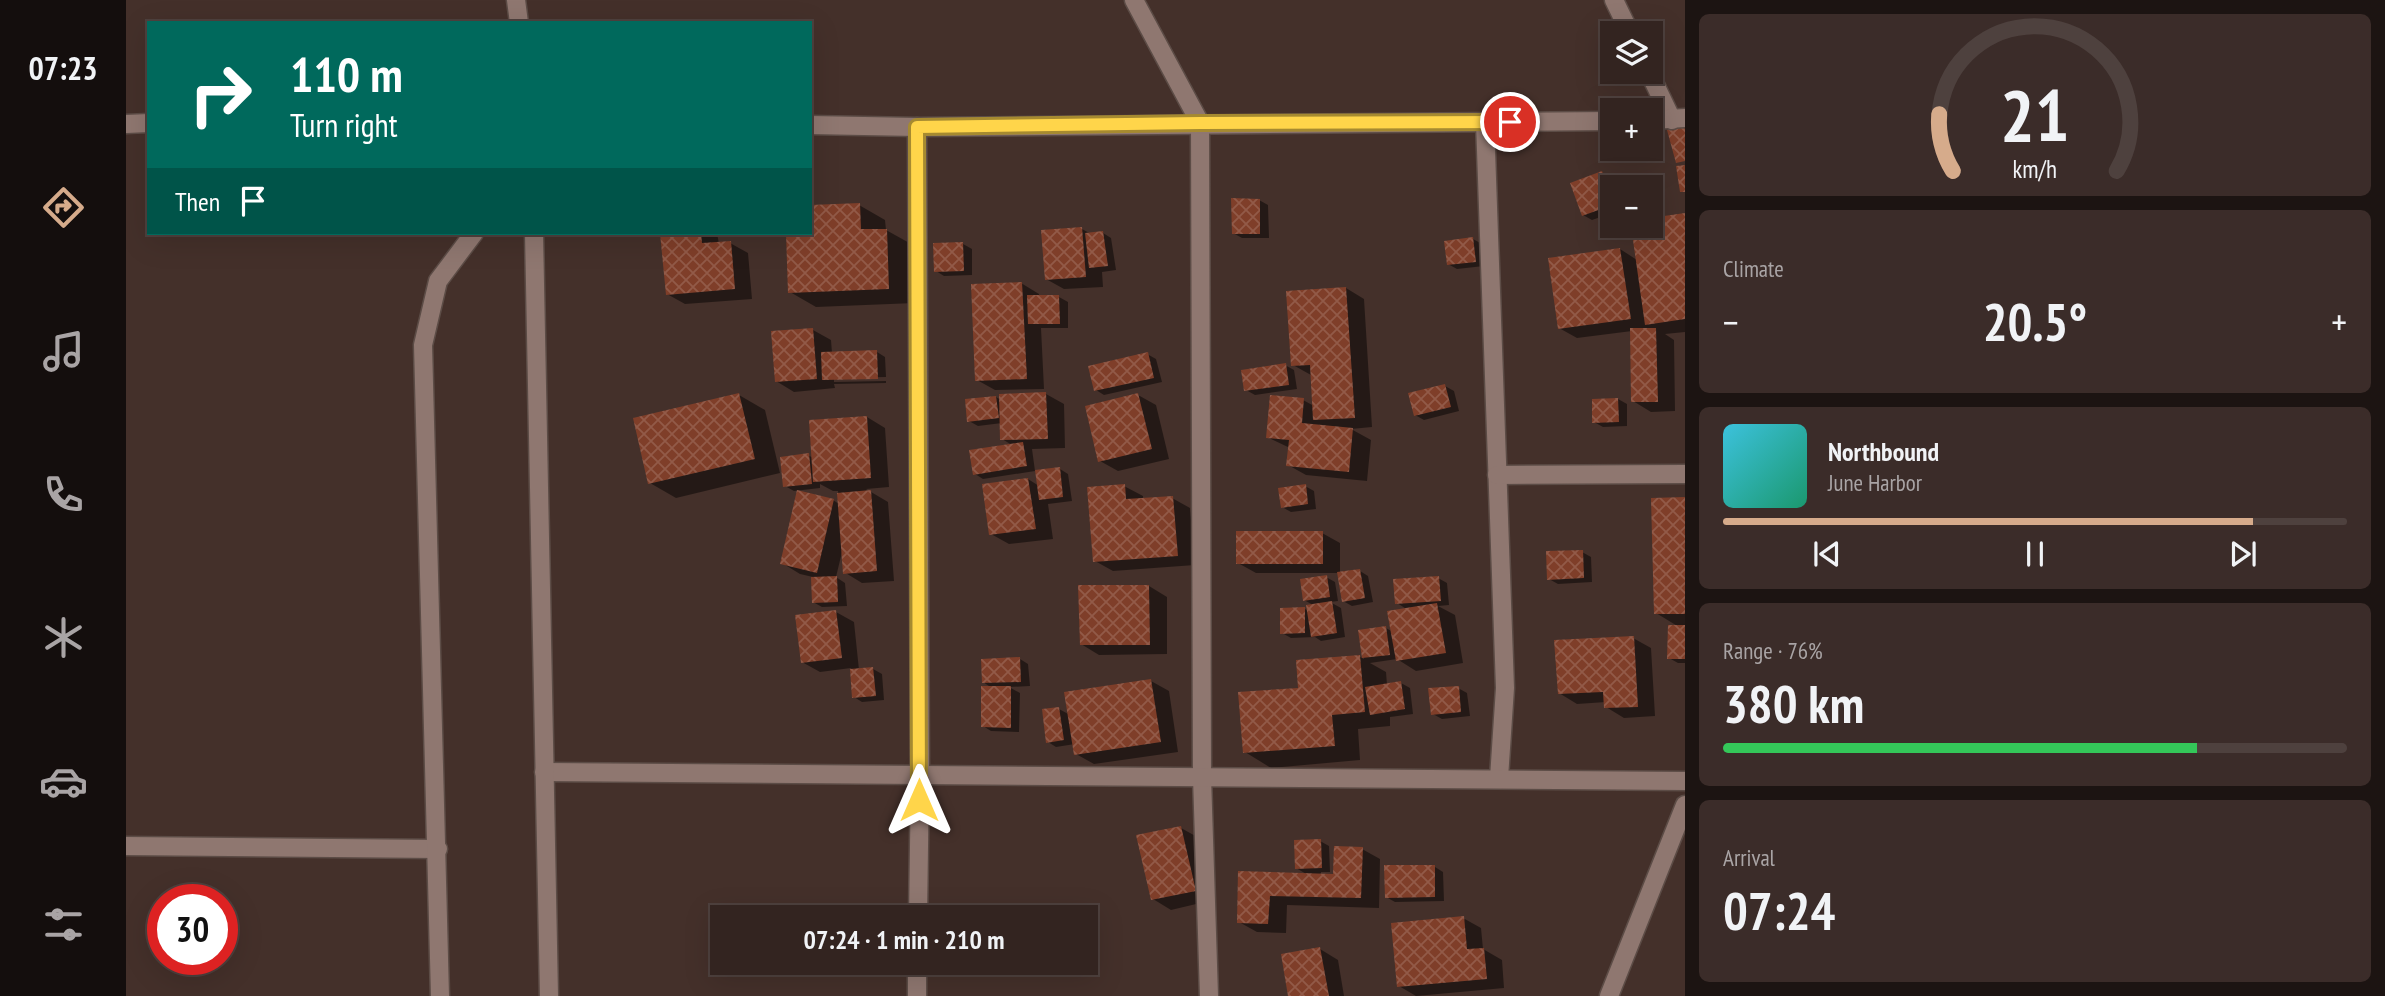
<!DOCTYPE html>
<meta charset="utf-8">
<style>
body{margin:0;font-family:"PT Sans Narrow",sans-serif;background:#3b2c29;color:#f1f3f6;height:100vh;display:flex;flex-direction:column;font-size:26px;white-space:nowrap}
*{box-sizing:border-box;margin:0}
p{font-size:23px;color:#a9a4a5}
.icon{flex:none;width:38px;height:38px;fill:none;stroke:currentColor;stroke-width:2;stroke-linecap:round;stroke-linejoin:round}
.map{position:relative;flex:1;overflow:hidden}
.panel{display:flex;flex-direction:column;gap:14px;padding:14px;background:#1c1412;width:700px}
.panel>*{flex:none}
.top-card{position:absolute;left:21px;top:21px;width:665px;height:214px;border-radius:0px;box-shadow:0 7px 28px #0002,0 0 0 2px #4e413e;background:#00695c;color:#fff;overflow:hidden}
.tools{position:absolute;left:1474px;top:21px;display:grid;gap:14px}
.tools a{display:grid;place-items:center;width:63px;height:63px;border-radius:0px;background:#332420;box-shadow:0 7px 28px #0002,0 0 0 2px #4e413e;font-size:35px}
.speed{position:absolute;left:21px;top:884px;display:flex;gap:14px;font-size:35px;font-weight:700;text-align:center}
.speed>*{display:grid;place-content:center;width:91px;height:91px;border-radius:50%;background:#332420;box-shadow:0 7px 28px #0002,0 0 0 2px #4e413e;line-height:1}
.speed .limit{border:10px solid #d22;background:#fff;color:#111}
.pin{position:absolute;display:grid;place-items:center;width:60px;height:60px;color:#fff;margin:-30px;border:4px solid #fff;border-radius:50%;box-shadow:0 2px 7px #0007}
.me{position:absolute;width:77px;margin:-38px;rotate:0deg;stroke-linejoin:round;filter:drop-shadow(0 0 5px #0008)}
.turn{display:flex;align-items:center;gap:24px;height:147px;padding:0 28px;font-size:32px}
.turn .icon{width:91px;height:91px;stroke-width:2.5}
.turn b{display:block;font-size:49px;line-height:60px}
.then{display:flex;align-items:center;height:66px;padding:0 28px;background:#0003;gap:14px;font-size:26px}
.big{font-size:52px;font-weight:700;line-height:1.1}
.panel .card{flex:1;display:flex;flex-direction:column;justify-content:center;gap:10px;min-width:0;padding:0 24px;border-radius:10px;background:#3b2c29}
.panel .dial{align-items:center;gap:0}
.dial svg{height:182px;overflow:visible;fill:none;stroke:#4e413e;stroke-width:7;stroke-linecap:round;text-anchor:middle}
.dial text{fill:#f1f3f6;stroke:none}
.song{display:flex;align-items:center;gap:21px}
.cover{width:84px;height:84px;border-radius:10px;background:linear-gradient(135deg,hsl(190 70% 55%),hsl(160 70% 35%))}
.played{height:7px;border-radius:4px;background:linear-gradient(90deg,#d6ab8b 85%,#4e413e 85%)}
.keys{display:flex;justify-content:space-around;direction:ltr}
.heat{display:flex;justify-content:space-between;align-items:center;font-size:38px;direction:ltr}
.charge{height:10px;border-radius:5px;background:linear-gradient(90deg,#34c759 76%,#4e413e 0)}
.trip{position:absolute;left:584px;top:905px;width:388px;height:70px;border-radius:0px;background:#332420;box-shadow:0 7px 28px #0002,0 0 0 2px #4e413e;font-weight:700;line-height:70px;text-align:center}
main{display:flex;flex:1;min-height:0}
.menu{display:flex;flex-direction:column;width:126px;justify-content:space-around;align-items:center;background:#140e0d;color:#a9a4a5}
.menu .icon{width:49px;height:49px}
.menu .active{color:#d6ab8b}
.menu b{font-size:32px;color:#f1f3f6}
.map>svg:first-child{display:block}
.shadow{fill:#0007}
.building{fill:url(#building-cross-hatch)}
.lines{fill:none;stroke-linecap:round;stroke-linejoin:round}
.minor-casing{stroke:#5c4c46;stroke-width:21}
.tertiary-casing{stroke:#5c4c46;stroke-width:21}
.minor{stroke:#8f7770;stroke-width:18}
.tertiary{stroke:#8f7770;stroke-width:18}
.route-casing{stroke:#a68a30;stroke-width:18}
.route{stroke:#ffd54a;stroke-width:12}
</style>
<main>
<nav class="menu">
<b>07:23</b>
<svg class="icon active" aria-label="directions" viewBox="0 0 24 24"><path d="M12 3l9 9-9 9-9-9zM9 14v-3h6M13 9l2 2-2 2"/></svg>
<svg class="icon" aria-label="music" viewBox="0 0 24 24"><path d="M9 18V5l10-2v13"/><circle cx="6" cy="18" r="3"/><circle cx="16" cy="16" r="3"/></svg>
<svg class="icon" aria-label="phone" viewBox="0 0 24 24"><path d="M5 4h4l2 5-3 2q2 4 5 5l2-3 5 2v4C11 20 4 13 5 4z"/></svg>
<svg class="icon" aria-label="climate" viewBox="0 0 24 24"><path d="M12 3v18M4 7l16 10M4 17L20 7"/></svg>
<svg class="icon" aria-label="car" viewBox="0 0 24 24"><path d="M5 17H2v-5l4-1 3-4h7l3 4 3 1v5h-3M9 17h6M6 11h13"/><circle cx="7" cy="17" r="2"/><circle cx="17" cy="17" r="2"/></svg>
<svg class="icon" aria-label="filters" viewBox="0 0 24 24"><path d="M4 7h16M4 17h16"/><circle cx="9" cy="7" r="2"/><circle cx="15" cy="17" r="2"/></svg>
</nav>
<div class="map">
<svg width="1559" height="996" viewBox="0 0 1559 996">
<defs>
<pattern id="building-cross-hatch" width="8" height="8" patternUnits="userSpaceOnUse" patternTransform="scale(1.75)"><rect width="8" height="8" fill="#7f3e29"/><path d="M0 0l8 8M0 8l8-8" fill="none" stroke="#925a48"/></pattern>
</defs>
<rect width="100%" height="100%" fill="#44302a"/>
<!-- shadow -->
<g class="shadow">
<path d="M1476 173 1485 178 1488 187H1486V213L1466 220 1457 215Z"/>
<path d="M1133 200 1142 205 1143 238H1116L1107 233Z"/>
<path d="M733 205 759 220 760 230 787 245 789 303 690 307 664 292 662 233H684Z"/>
<path d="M1559 215V332L1539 334 1548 340 1549 411 1525 412 1507 401 1506 331 1451 338 1433 328 1494 249 1511 260 1507 226H1524Z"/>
<path d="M956 229 965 234 977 233 985 238 990 270 976 272 977 287 938 289 920 279Z"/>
<path d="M535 233H591L593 244 604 243 622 253 626 299 559 304 541 294Z"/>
<path d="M1347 239 1356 244 1358 266 1331 269 1322 264Z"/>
<path d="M837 244 846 249V275L818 276 810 271Z"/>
<path d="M895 283 913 294V297H933L942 302V328H915L918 389 869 390 851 380Z"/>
<path d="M1220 288 1238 299 1246 427 1225 429 1245 440 1241 481 1180 475 1162 465 1164 448 1141 437 1177 400 1188 406 1185 375 1167 365Z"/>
<path d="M687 330 705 340 706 353 751 352 759 357 760 377 708 378V382L760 381V383L708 384 709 388 668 392 650 381Z"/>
<path d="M1021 354 1030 359 1036 382 978 395 970 390Z"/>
<path d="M1159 365 1168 370 1171 389 1129 395 1120 390Z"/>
<path d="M1319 386 1328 391 1333 411 1298 420 1289 415Z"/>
<path d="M920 394 938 404 939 448 906 449 909 471 857 479 849 474 886 445 876 439V423L852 426 843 421 870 397 875 400Z"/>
<path d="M613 395 639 410 654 473 550 498 524 483Z"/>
<path d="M1012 395 1030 405 1043 459 992 471 974 461Z"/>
<path d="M1492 399 1501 404V426L1477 427 1468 422Z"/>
<path d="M741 417 759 428 763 487 740 489 762 502 768 581 736 583 718 572 716 552 710 577 719 583 721 606 696 607 687 602V577L674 574 656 563 707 500 713 504 712 491H707L694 484V488L668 491 659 486 682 455 687 458Z"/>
<path d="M934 469 942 474 946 501 922 504 927 539 883 544 865 534 902 479 913 486Z"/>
<path d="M998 486 1017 496V500L1046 498 1064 508 1069 565 987 571 969 561Z"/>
<path d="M1179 486 1188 491 1190 509 1165 512 1156 507Z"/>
<path d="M1559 498V663H1552L1543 658 1553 627 1530 613Z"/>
<path d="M1196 533 1214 543V574L1234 571 1242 576 1247 602 1226 606 1217 601 1213 573H1130L1112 563Z"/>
<path d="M1456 552 1465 557 1466 582 1432 584 1423 579Z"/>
<path d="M1200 577 1209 582 1212 601 1204 602 1215 608 1219 637 1195 641 1189 637 1165 638 1156 633 1179 609 1183 611 1189 606 1178 600Z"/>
<path d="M1312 578 1321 583 1323 605 1312 606 1329 615 1337 663 1290 671 1271 659 1244 663 1260 672 1261 685 1275 683 1284 688 1287 714 1264 717V726L1232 729 1234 760 1145 768 1119 752 1174 690 1234 657 1238 659 1234 631 1260 628 1267 632 1282 610 1271 603Z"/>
<path d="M1023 586 1041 597V654L973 655 955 644Z"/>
<path d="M710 612 728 622 733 670 747 669 756 674 758 700 736 702 728 697 725 668 694 672 676 662Z"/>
<path d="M1507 638 1525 648 1529 716 1498 718 1480 707V702L1451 704 1433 693Z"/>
<path d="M894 659 902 664 904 686 883 687 894 693 893 732 865 731 857 726 866 688 857 682Z"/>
<path d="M1025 681 1043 691 1052 752 968 764 950 754 949 744 930 747 922 742 933 709 944 715Z"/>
<path d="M1332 688 1341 693 1344 716 1316 719 1307 714Z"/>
<path d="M1055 828 1073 838 1087 900 1045 910 1027 899Z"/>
<path d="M1194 841 1203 846 1204 872H1195V875H1208L1236 849 1254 859 1253 908 1161 905 1160 933 1131 932 1113 922 1114 873 1182 875 1170 868Z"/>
<path d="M1309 867 1317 872 1318 901 1269 902 1260 897Z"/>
<path d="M1337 918 1355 928 1357 949 1376 960 1378 988 1290 996 1273 986Z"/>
<path d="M1194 949 1212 960 1218 996H1164Z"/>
</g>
<!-- building -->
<g class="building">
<path d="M1559 125V161L1550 163 1541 130Z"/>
<path d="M1559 165V192H1554L1550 166Z"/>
<path d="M1476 171 1486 197V205L1456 216 1444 183Z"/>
<path d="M1105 198 1134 199V234H1106Z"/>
<path d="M734 203 735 229H761L763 289 662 293 660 233H684V205Z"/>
<path d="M1559 213V319L1519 325 1505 226H1524V218Z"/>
<path d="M956 227 960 277 919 280 915 230Z"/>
<path d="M977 231 982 266 963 268 959 233Z"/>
<path d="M534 233H575L576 243 605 241 609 289 540 295Z"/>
<path d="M1347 237 1350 262 1321 265 1318 241Z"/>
<path d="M837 242 838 271 808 272 807 243Z"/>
<path d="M1494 248 1505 319 1432 329 1422 258Z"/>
<path d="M896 282 901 379 849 381 845 284Z"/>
<path d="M1220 287 1229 418 1187 420 1184 365 1165 366 1160 291Z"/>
<path d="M901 295H933L934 324H902Z"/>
<path d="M687 328 691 379 649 382 645 331Z"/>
<path d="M1504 328H1530L1532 402H1505Z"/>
<path d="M751 350 752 379 696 380 695 352Z"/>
<path d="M1022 352 1028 378 968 391 962 366Z"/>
<path d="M1160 363 1163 385 1118 391 1115 370Z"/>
<path d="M1319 384 1325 407 1288 416 1282 393Z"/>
<path d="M920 392 922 439 874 440 873 394Z"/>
<path d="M613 393 629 459 522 484 507 418Z"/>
<path d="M1012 393 1026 449 972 462 959 406Z"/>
<path d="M1144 395 1178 398 1176 423 1227 428 1223 472 1160 466 1163 440 1140 438Z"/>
<path d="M870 396 873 418 841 422 839 399Z"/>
<path d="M1492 398 1493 422 1466 423V399Z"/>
<path d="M741 416 745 478 687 482 683 420Z"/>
<path d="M897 442 901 466 847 475 843 450Z"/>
<path d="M683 453 686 484 657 487 654 457Z"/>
<path d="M934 467 937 497 913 500 909 470Z"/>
<path d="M902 478 910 529 863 535 856 484Z"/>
<path d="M999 484 1000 499 1047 496 1052 556 967 562 961 487Z"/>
<path d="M1180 484 1182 504 1155 508 1152 488Z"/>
<path d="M671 490 708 499 691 573 654 564Z"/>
<path d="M745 490 751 571 717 574 711 493Z"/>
<path d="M1559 497V614H1528L1525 498Z"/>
<rect x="1110" y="531" width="87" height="33"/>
<path d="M1457 550 1458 578 1421 580 1420 551Z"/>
<path d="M1234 569 1239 598 1216 602 1211 572Z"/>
<path d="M1201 575 1204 597 1177 601 1174 579Z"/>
<path d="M711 576 712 602 686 603 685 577Z"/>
<path d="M1313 576 1315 601 1269 604 1267 579Z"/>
<path d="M952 585H1023L1024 645H954Z"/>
<path d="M1206 601 1211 633 1185 637 1180 605Z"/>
<path d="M1311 603 1320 653 1270 661 1261 611Z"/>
<path d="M1179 607V633L1154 634V608Z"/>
<path d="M710 610 716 658 675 663 669 615Z"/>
<path d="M1542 625H1559V659H1541Z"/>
<path d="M1260 626 1264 655 1236 658 1232 630Z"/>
<path d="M1508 636 1512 707 1478 708 1477 692 1432 694 1428 640Z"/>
<path d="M1234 655 1239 712 1206 715 1209 746 1117 753 1112 692 1172 688 1170 660Z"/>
<path d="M894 657 895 682 856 683 855 659Z"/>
<path d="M747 667 750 696 726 698 724 669Z"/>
<path d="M1025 679 1035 742 948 755 938 692Z"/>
<path d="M1275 681 1279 709 1244 715 1239 687Z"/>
<path d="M855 686H885V728L855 727Z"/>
<path d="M1333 686 1335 712 1305 715 1302 688Z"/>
<path d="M933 707 938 740 920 743 916 709Z"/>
<path d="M1055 826 1070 891 1025 900 1010 835Z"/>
<path d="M1195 839 1196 868 1169 869 1168 840Z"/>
<path d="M1208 846 1237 847 1235 898 1144 896 1142 924 1111 923 1112 871 1207 874Z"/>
<path d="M1258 865H1309V897L1259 898Z"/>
<path d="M1338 916 1341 949 1358 948 1361 979 1271 987 1265 923Z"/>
<path d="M1194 947 1203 996H1162L1155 954Z"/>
</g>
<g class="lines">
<defs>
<g id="minor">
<path d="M1008 0 1074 123 1076 777 1083 996"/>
<path d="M1488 0 1504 33"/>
<path d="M1523 72 1546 120"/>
<path d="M1524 120 1559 118"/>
<path d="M1359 122 1379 688 1373 778"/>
<path d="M684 125 791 127 1486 121"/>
<path d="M791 127 794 776 792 917"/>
<path d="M1371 475 1559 474"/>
<path d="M418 772 1559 781"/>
<path d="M0 846 312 849"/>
<path d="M314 996 297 345 312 281 348 233"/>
<path d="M791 996V962"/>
<path d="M1483 996 1559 805"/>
</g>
<g id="tertiary">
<path d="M390 0 393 23"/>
<path d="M0 124 23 123"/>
<path d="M408 233 423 996"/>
</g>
</defs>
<!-- minor casing -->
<use href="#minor" class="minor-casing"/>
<!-- tertiary casing -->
<use href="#tertiary" class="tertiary-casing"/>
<!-- minor -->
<use href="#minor" class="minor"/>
<!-- tertiary -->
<use href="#tertiary" class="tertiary"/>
</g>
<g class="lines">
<defs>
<path id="route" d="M793 800 791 127 1074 123 1384 122"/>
</defs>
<!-- route casing -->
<use href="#route" class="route-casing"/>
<!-- route -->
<use href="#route" class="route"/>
</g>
</svg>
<div class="tools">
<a><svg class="icon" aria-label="layers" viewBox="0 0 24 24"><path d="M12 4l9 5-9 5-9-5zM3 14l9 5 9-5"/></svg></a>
<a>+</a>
<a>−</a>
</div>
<div class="speed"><div class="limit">30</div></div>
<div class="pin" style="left:1384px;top:122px;background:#d93025"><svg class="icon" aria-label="arrive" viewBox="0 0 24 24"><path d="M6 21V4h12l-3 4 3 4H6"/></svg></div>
<svg class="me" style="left:793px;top:800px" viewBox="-20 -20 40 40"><path d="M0-17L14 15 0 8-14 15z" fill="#ffd54a" stroke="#fff" stroke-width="4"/></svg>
<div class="trip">07:24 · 1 min · 210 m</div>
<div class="top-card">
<div class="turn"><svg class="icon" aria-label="right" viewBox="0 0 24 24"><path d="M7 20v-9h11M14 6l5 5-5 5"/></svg><div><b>110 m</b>Turn right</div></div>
<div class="then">Then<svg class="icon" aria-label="arrive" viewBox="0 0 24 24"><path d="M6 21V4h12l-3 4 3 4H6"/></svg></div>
</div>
</div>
<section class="panel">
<div class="card dial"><svg viewBox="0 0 100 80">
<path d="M14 69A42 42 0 1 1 86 69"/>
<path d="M14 69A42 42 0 0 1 8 44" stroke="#d6ab8b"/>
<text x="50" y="56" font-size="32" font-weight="700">21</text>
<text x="50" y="72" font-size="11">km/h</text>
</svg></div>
<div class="card"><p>Climate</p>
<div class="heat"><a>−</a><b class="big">20.5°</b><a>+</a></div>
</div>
<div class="card">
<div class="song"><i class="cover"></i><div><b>Northbound</b><p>June Harbor</p></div></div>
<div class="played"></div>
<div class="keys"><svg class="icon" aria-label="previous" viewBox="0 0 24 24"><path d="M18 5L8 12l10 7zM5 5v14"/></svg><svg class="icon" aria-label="pause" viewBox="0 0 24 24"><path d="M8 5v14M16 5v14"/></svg><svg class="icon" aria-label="next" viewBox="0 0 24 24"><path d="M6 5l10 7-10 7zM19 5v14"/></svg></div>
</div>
<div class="card"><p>Range · 76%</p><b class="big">380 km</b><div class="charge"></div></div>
<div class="card"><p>Arrival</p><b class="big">07:24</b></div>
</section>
</main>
